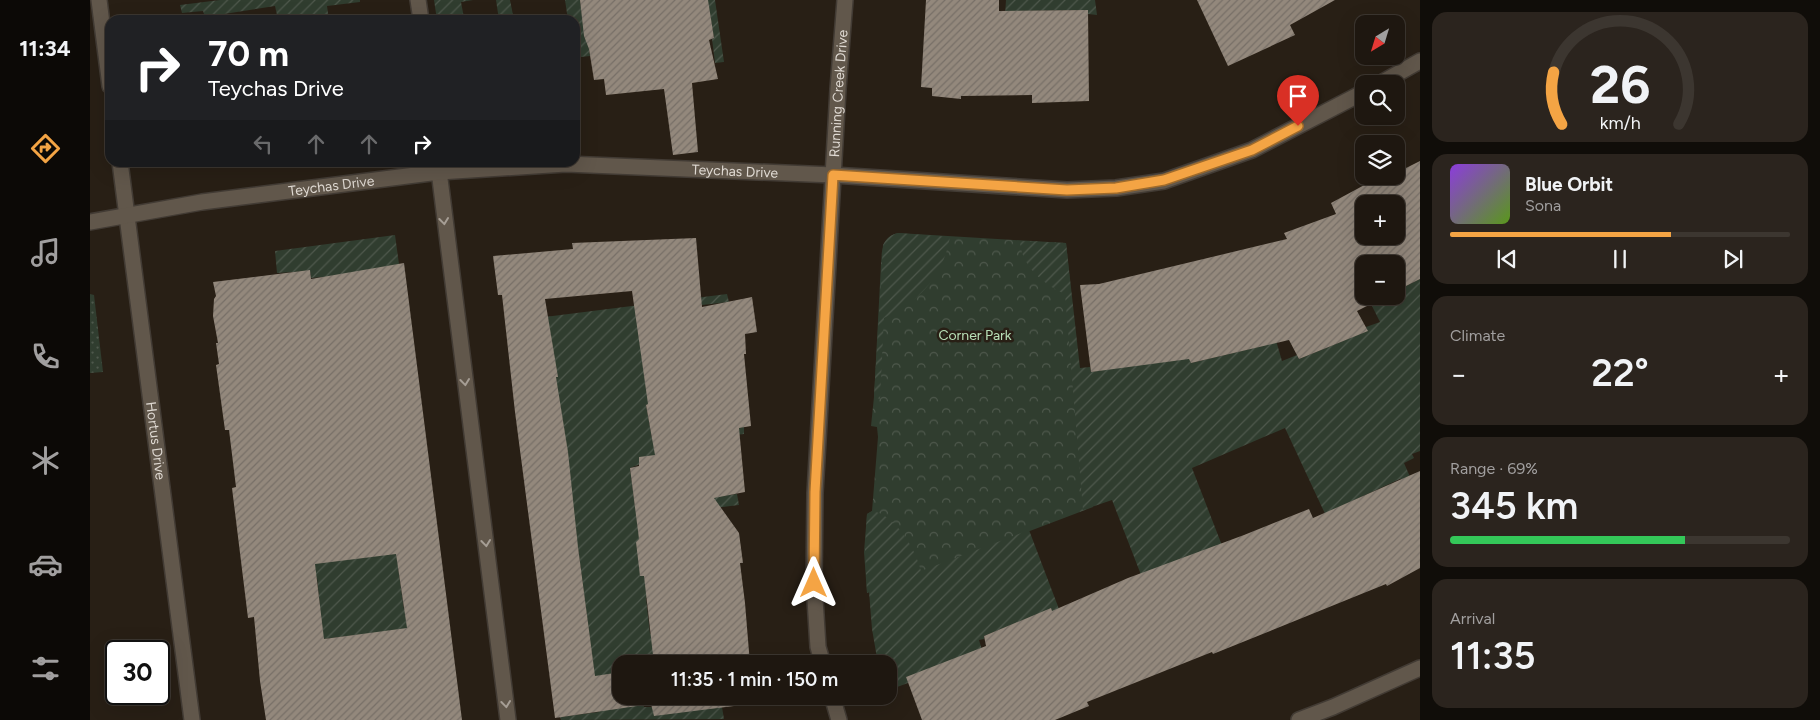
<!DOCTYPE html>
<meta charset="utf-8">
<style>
body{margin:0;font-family:Figtree,sans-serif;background:#2b241e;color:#f1f3f6;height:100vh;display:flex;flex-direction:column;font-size:19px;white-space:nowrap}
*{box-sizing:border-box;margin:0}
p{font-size:16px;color:#a19f9f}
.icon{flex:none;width:28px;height:28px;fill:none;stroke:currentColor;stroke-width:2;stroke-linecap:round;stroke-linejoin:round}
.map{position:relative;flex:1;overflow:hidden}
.details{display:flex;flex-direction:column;gap:12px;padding:12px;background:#100d09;width:400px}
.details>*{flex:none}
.hud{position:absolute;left:15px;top:15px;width:475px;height:152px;border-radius:15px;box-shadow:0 5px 20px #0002,0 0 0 1px #3c3630;background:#202124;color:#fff;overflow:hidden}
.needle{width:32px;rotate:218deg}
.tools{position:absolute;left:1265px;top:15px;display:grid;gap:10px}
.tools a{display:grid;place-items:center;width:50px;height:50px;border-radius:10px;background:#1e1710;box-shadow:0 5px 20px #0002,0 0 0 1px #3c3630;font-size:25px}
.speed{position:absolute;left:15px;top:640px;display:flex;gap:10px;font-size:25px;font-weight:700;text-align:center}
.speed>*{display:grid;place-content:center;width:65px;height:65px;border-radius:50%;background:#1e1710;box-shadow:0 5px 20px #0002,0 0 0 1px #3c3630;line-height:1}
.speed .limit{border:2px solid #111;border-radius:8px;background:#fff;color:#111}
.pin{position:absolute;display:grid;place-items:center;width:42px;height:42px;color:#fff;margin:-51px -21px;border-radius:50% 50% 50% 0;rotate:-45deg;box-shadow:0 0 5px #0007}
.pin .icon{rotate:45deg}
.me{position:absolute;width:55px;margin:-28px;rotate:0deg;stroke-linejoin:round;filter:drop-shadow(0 0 4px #0008)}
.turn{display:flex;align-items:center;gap:18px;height:105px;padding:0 20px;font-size:22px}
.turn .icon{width:65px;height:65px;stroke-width:2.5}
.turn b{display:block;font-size:35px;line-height:42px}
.lanes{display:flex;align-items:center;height:48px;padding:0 20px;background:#0003;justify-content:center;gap:25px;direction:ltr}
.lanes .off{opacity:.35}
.big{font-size:38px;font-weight:600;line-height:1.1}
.details .tile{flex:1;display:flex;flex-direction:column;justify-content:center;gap:8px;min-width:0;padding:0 18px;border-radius:15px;background:#2b241e}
.details .dial{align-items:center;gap:0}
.dial svg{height:130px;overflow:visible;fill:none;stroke:#3c3630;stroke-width:7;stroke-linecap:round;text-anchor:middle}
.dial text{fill:#f1f3f6;stroke:none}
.song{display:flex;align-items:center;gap:15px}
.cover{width:60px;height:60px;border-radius:8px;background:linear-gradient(135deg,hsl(270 70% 55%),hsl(90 70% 35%))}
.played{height:5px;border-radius:2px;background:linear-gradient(90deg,#f4a444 65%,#3c3630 65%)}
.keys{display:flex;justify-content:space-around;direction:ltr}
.heat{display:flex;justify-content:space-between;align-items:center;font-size:28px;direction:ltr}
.charge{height:8px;border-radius:4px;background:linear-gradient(90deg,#34c759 69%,#3c3630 0)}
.trip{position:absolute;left:522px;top:655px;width:285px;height:50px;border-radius:15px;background:#1e1710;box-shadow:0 5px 20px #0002,0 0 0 1px #3c3630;font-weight:600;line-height:50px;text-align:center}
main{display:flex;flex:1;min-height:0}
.tab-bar{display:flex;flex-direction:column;width:90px;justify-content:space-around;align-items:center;background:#0c0906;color:#a19f9f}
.tab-bar .icon{width:35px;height:35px}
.tab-bar .active{color:#f4a444}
.tab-bar b{font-size:22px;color:#f1f3f6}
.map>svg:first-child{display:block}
.grass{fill:url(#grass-dots)}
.park{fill:url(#park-crowns)}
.garden{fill:url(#garden-furrows)}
.building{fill:url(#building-hatch);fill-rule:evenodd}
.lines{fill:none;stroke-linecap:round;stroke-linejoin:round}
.minor-casing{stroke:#423b34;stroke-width:18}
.minor{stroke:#61574b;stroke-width:15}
.oneway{stroke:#a69e95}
.route-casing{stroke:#9f6b2c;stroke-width:12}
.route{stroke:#f4a444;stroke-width:9}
.labels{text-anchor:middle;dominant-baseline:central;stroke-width:5;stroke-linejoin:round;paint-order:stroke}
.street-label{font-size:14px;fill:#dfd9d2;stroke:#281f15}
.park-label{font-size:14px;fill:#b8e0b7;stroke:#281f15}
</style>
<main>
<nav class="tab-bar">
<b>11:34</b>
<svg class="icon active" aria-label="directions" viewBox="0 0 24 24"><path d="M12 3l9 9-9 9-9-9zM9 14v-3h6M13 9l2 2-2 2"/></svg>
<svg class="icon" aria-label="music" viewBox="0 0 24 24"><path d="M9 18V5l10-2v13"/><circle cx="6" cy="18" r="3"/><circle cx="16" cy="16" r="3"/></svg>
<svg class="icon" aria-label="phone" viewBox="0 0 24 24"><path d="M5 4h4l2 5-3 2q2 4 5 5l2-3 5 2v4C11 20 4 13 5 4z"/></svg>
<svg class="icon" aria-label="climate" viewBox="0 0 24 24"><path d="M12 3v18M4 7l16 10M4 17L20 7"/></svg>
<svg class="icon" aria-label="car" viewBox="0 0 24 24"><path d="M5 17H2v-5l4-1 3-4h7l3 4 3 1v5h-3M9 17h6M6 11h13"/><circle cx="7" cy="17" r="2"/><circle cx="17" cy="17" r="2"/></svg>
<svg class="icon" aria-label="filters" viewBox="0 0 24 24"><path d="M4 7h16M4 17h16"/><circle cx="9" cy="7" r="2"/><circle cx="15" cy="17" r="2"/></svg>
</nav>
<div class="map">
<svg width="1330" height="720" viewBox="0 0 1330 720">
<defs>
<pattern id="grass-dots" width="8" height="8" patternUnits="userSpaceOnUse" patternTransform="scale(1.25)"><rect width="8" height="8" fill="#303d2f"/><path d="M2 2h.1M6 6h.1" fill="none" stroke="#4e584c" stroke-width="1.8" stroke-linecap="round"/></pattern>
<pattern id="park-crowns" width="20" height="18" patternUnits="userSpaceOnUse" patternTransform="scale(1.25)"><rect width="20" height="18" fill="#303d2f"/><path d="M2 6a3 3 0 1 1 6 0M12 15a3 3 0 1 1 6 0" fill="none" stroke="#4e584c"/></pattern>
<pattern id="garden-furrows" width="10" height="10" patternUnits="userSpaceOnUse" patternTransform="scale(1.25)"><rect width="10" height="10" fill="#303d2f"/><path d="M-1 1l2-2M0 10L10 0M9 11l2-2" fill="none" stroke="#4e584c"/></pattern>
<pattern id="building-hatch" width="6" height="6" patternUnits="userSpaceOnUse" patternTransform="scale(1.25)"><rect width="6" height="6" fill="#93887c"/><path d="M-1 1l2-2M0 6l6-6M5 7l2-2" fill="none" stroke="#776f67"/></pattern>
</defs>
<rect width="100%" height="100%" fill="#281f15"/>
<!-- grass -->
<path class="grass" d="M0 294 4 295 13 372 0 373Z"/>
<!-- park -->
<path class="park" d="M808 233 976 243 1003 507 777 593 774 552 777 514 782 511 788 437 787 427 781 426 784 397 791 264C792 250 792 237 808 233Z"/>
<!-- garden -->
<g class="garden">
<path d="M130 0H270V2L237 6 239 20H200V15H187L185 6 115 17 113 11 92 13 90 5Z"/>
<path d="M344 0H383L371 2 374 18H364V20H347Z"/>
<path d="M406 0H420L424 20H409Z"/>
<path d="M475 0H490L493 22H495L500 56 491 57 490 45H485V20H478Z"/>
<path d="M617 0H625L634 62 625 63 622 39 624 38Z"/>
<path d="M916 0H1005L1007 15 998 14V10L926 11 915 15Z"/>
<path d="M808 233 860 237C853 276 830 301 794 318L790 399 784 397 793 245C797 238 800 235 808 233Z"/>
<path d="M305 235 309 264 308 567 314 610 346 605 351 630 266 635 194 644 230 607 227 578 187 583 232 277 221 278 220 271 187 273 185 251Z"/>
<path d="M930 241 976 243 990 368 1000 367 1001 372 1098 354 1101 363 1172 346 1185 337 1192 361 1207 355 1209 359 1277 331 1276 327 1290 322 1277 296H1284L1287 301 1297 296H1306V291L1330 279V451L1322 454 1324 458 1314 463 1321 479H1310L1245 509 1237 518 1195 428 1102 468 1133 548 1053 580 1022 500 993 510 975 294C953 284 931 266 930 241Z"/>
<path d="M637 294 639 302 558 311 568 401 556 405 562 438 654 427V434L619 438 540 468 545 506 647 494 649 505 616 509 550 576 644 564 556 598 560 634 575 632 596 664H531V696H552L554 707H632L634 719 471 720 470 717 509 712 488 548 433 381 467 377 423 321Z"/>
<path d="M782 511C806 515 826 550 831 571L939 530 969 609 962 612 961 609 894 636V639L889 640 893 653 817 677 818 683 799 690V664H788L782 629 779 592 777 593 775 549 777 514Z"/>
</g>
<!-- building -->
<g class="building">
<path d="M490 0H618L624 38 619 40 628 79 602 83 608 152 583 155 574 89 516 95 514 79 504 80 499 49 494 36Z"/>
<path d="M836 0H909V11L998 10 999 101 942 103V95L871 96V99L842 96V88L831 87Z"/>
<path d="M1107 0H1245L1200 25 1205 35 1138 66Z"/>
<path d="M1330 161V279L1306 291V264H1274V296H1297L1267 311 1278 331 1209 359 1199 340 1101 363 1099 359 1001 372 990 285 1009 284 1197 239 1194 233 1246 214 1241 203 1291 176H1306V173ZM1274 204H1306V236H1274Z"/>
<path d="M606 238 612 307 662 297 667 332 655 334 656 354H654L661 426 649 428 655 492 624 498 649 533 653 563H650L655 603 660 664H564L554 576H550L546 542 549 539 540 468 549 466V457L565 455 556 405 558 404 542 291 455 299 468 377H466L478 452 488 547 505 676 531 672V696H658L660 704 564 716 561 704 465 718 425 412 412 295H408L403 256 483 249 482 243Z"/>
<path d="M314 263 372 720H176L170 681 164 617 158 618 142 488 146 487 139 430H135L126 365 129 364 126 343H128L123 316 124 299 126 296 123 282 220 270 221 279ZM306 554 317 628 234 639 225 564Z"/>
<path d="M1330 471V568L1297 586 1296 584 1123 654 1122 652 997 702 999 706 965 720H832L816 677 896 646 894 636 961 608 962 611 1038 578 1154 535 1219 509 1223 518Z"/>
</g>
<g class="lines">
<defs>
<g id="minor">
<path d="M9 0 20 86"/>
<path d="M328 0 331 20"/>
<path d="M1289 84 1330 61"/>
<path id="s1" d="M30 162 102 720"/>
<path d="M348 163 418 720"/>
<path id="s2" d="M0 222 112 202 349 172 476 164 743 175 977 190 1026 188 1074 181 1162 150 1274 92"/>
<path id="s3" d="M733 664 728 647 724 583 725 493 748 89 755 0"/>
<path d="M742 696 749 720"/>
<path d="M1209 720 1243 707 1330 668"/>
</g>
</defs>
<!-- minor casing -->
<use href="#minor" class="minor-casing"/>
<!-- minor -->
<use href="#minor" class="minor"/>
</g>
<!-- one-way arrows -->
<defs><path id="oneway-chevron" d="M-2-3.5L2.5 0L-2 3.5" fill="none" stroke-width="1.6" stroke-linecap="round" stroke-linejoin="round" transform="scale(1.25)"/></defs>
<g class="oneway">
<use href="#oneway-chevron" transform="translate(354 221) rotate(83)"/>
<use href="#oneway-chevron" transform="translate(375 382) rotate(83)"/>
<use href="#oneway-chevron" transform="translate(396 543) rotate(83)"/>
<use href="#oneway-chevron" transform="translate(416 704) rotate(83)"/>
</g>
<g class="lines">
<defs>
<path id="route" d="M724 583 725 492 743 175 977 190 1026 188 1074 180 1162 150 1208 126"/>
</defs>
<!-- route casing -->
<use href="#route" class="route-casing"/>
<!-- route -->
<use href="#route" class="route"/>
</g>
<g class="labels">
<!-- street labels -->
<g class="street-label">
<text stroke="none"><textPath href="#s3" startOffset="572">Running Creek Drive</textPath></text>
<text stroke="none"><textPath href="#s2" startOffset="649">Teychas Drive</textPath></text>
<text stroke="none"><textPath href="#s2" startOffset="244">Teychas Drive</textPath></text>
<text stroke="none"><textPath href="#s1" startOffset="281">Hortus Drive</textPath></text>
</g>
<!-- park labels -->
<g class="park-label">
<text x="885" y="335">Corner Park</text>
</g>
</g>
</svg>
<div class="tools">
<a><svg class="needle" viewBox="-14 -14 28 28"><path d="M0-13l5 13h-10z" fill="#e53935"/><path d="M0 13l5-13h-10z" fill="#a19f9f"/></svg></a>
<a><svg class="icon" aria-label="search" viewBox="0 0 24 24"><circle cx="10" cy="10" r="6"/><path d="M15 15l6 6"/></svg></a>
<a><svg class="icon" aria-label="layers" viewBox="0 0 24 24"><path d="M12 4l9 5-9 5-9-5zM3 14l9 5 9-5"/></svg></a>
<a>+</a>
<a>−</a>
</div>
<div class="speed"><div class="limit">30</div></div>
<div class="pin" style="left:1208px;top:126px;background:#d93025"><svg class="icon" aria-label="arrive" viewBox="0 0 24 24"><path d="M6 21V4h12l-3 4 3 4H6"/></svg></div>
<svg class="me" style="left:724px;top:583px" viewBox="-20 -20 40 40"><path d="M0-17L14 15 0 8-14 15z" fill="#f4a444" stroke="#fff" stroke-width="4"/></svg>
<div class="trip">11:35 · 1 min · 150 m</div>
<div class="hud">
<div class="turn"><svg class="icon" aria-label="right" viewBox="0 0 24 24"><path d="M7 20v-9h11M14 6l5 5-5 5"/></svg><div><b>70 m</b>Teychas Drive</div></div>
<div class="lanes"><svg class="icon off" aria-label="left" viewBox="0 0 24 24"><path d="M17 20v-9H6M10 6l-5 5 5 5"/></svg><svg class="icon off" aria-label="ahead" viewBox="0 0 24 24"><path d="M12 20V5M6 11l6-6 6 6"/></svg><svg class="icon off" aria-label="ahead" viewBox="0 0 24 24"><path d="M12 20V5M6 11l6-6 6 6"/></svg><svg class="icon" aria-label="right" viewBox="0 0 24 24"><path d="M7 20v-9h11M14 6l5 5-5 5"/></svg></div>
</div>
</div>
<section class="details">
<div class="tile dial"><svg viewBox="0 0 100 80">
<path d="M14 69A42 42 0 1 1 86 69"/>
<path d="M14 69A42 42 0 0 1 9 37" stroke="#f4a444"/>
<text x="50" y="56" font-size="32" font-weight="700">26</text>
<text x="50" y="72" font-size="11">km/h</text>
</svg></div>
<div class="tile">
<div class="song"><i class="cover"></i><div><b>Blue Orbit</b><p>Sona</p></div></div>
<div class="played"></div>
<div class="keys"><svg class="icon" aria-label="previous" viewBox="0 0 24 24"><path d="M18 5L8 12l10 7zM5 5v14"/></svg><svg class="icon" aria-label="pause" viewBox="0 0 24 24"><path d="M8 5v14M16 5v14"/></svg><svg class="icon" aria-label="next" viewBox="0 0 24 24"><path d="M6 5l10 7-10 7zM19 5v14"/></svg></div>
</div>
<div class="tile"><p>Climate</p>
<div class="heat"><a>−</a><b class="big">22°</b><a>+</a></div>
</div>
<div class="tile"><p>Range · 69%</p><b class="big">345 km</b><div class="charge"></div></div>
<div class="tile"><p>Arrival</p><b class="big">11:35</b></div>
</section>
</main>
